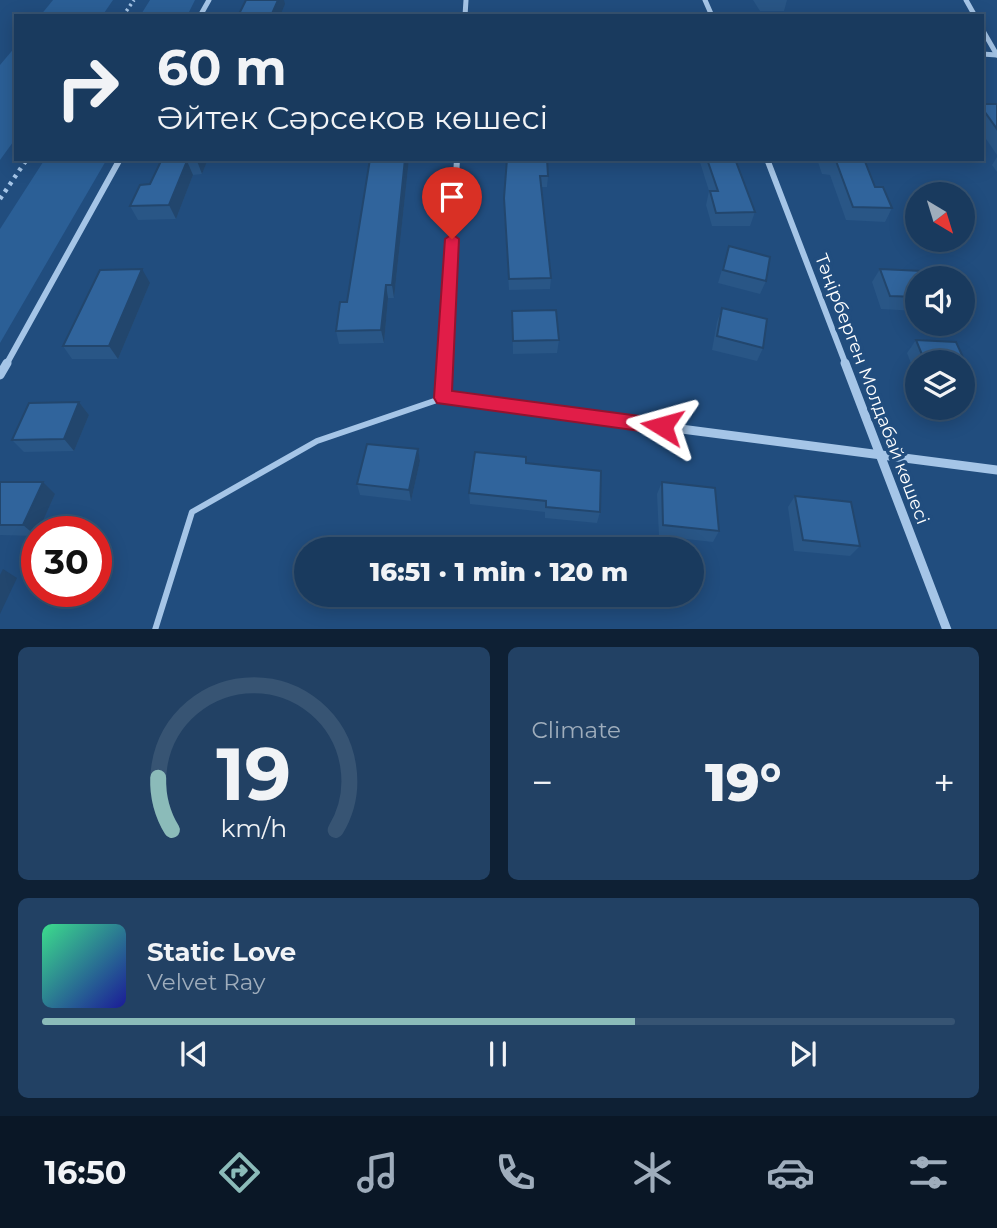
<!DOCTYPE html>
<meta charset="utf-8">
<style>
body{margin:0;font-family:Montserrat,sans-serif;background:#224164;color:#f1f3f6;height:100vh;display:flex;flex-direction:column;font-size:26px;white-space:nowrap}
*{box-sizing:border-box;margin:0}
p{font-size:23px;color:#9fadbc}
.icon{flex:none;width:38px;height:38px;fill:none;stroke:currentColor;stroke-width:2;stroke-linecap:round;stroke-linejoin:round}
.map{position:relative;height:629px;overflow:hidden}
.side{display:flex;flex-direction:column;gap:18px;padding:18px;background:#0e2034;flex:1}
.side>*{flex:none}
.top-card{position:absolute;left:14px;top:14px;width:970px;height:147px;border-radius:0px;box-shadow:0 4px 18px #0003,0 0 0 2px #375473;background:#193a5e;color:#f1f3f6;overflow:hidden}
.needle{width:46px;rotate:142deg}
.controls{position:absolute;left:905px;top:182px;display:grid;gap:14px}
.controls a{display:grid;place-items:center;width:70px;height:70px;border-radius:50%;background:#193a5e;box-shadow:0 4px 18px #0003,0 0 0 2px #375473;font-size:35px}
.speed{position:absolute;left:21px;top:516px;display:flex;gap:14px;font-size:35px;font-weight:700;text-align:center}
.speed>*{display:grid;place-content:center;width:91px;height:91px;border-radius:50%;background:#193a5e;box-shadow:0 4px 18px #0003,0 0 0 2px #375473;line-height:1}
.speed .limit{border:10px solid #d22;background:#fff;color:#111}
.pin{position:absolute;display:grid;place-items:center;width:60px;height:60px;color:#fff;margin:-72px -30px;border-radius:50% 50% 50% 0;rotate:-45deg;box-shadow:0 0 7px #0007}
.pin .icon{rotate:45deg}
.me{position:absolute;width:77px;margin:-38px;rotate:278deg;stroke-linejoin:round;filter:drop-shadow(0 0 5px #0008)}
.turn{display:flex;align-items:center;gap:24px;height:147px;padding:0 28px;font-size:32px}
.turn .icon{width:91px;height:91px;stroke-width:2.5}
.turn b{display:block;font-size:49px;line-height:60px}
.big{font-size:52px;font-weight:800;line-height:1.1}
.side .widget{flex:1;display:flex;flex-direction:column;justify-content:center;gap:10px;min-width:0;padding:0 24px;border-radius:10px;background:#224164}
.side .dial{align-items:center;gap:0}
.dial svg{height:182px;overflow:visible;fill:none;stroke:#375473;stroke-width:7;stroke-linecap:round;text-anchor:middle}
.dial text{fill:#f1f3f6;stroke:none}
.song{display:flex;align-items:center;gap:21px}
.cover{width:84px;height:84px;border-radius:10px;background:linear-gradient(135deg,hsl(150 70% 55%),hsl(240 70% 35%))}
.played{height:7px;border-radius:4px;background:linear-gradient(90deg,#8bbbb9 65%,#375473 65%)}
.keys{display:flex;justify-content:space-around;direction:ltr}
.heat{display:flex;justify-content:space-between;align-items:center;font-size:38px;direction:ltr}
.side .tiles{flex:1;display:grid;gap:18px;grid-template-columns:1fr 1fr}
.widget:last-child{grid-column:span 2}
.trip{position:absolute;left:294px;top:537px;width:410px;height:70px;border-radius:35px;background:#193a5e;box-shadow:0 4px 18px #0003,0 0 0 2px #375473;font-weight:800;line-height:70px;text-align:center}
.tabs{display:flex;height:112px;justify-content:space-around;align-items:center;background:#0a1726;color:#9fadbc}
.tabs .icon{width:49px;height:49px}
.tabs .current{color:#8bbbb9}
.tabs b{font-size:32px;color:#f1f3f6}
.map>svg:first-child{display:block}
.green{fill:#2b5f96}
.lines{fill:none;stroke-linecap:round;stroke-linejoin:round}
.path-far1{stroke:#a5c5e7;stroke-width:3.5;stroke-dasharray:2.5 3.5;stroke-linecap:butt}
.path{stroke:#a5c5e7;stroke-width:4.5;stroke-dasharray:3.5 5;stroke-linecap:butt}
.lane{stroke:#a5c5e7;stroke-width:6}
.street-far2{stroke:#a5c5e7;stroke-width:5}
.street-far1{stroke:#a5c5e7;stroke-width:6}
.street{stroke:#a5c5e7;stroke-width:9}
.wall{fill:#295686}
.shaded-wall{fill:#22466d}
.building{fill:#30649c;stroke:#22466d;stroke-width:2}
.route{fill:#e11d48;stroke:#92132f;stroke-width:2}
.labels{text-anchor:middle;dominant-baseline:central;stroke-width:7;stroke-linejoin:round;paint-order:stroke}
.street-label{font-size:18px;fill:#fff;stroke:#214d7e}
</style>
<div class="map">
<svg width="997" height="630" viewBox="0 0 997 630">
<rect width="100%" height="100%" fill="#214d7e"/>
<!-- green -->
<g class="green">
<path d="M53 0H113L102 16H40Z"/>
<path d="M150 0H195L187 16H140Z"/>
<path d="M16 46V138L0 160V65Z"/>
<path d="M45 159H107L0 343V229Z"/>
</g>
<g class="lines">
<!-- path-far1 -->
<path class="path-far1" d="M123 16 134 0"/>
<!-- path -->
<path class="path" d="M0 199 27 159"/>
<!-- lane -->
<path class="lane" d="M155 630 192 512 317 441 443 398"/>
<!-- street-far2 -->
<g class="street-far2">
<path d="M705 0 712 16"/>
<path d="M966 0 975 16"/>
<path d="M200 16 209 0"/>
<path d="M465 16 466 0"/>
<path d="M982 29 997 55"/>
<path d="M982 54 997 55"/>
</g>
<!-- street-far1 -->
<g class="street-far1">
<path d="M767 159 846 365"/>
<path d="M6 365 120 159"/>
<path d="M445 365 457 159"/>
</g>
<!-- street -->
<g class="street">
<path d="M445 363 443 398 997 470"/>
<path d="M845 363 947 630"/>
<path d="M0 375 7 363"/>
</g>
</g>
<!-- wall -->
<g class="wall">
<path d="M753 0H787L784 11H760Z"/>
<path d="M982 104H997V155L982 133Z"/>
<path d="M997 157V172L992 165Z"/>
<path d="M162 159H208L202 174 193 175 176 219 138 220 130 206 150 184Z"/>
<path d="M370 159H409L394 298H388L384 343 339 344 336 331 347 302Z"/>
<path d="M507 159 548 176 547 187H541L551 278 550 289 509 290 504 210Z"/>
<path d="M699 159H735L755 212 750 226H712L706 205 709 191Z"/>
<path d="M817 159H864L875 187 892 208 885 222 846 220 830 175 822 174Z"/>
<path d="M729 246 766 281 760 294 718 283Z"/>
<path d="M880 269 917 278V311L881 309 872 282Z"/>
<path d="M150 283 118 359H72L63 346Z"/>
<path d="M722 308 763 348 757 361 712 350 717 322Z"/>
<path d="M512 311 559 340 557 353 513 354Z"/>
<path d="M916 340 956 342 973 379 962 391V362H917V379L907 353Z"/>
<path d="M79 402 89 415 74 451 24 452 12 440Z"/>
<path d="M418 449 420 461 411 501 360 495 357 484Z"/>
<path d="M526 463 600 512 597 523 545 518V512L470 504 469 493Z"/>
<path d="M0 482 55 494 36 536 0 535Z"/>
<path d="M662 482 719 531 713 542 659 536 657 494Z"/>
<path d="M795 496 860 546 850 556 794 551 788 507Z"/>
</g>
<!-- shaded-wall -->
<g class="shaded-wall">
<path d="M278 0H284L285 4 280 16H271Z"/>
<path d="M197 159H208L202 174 197 161Z"/>
<path d="M405 159H409L394 298 392 285Z"/>
<path d="M187 161 193 175 176 219 169 205Z"/>
<path d="M142 269 150 283 118 359 109 346Z"/>
<path d="M386 285 388 298 384 343 381 330Z"/>
<path d="M79 402 89 415 74 451 64 439Z"/>
<path d="M418 449 420 461 411 501 409 490Z"/>
<path d="M43 482 55 494 38 532H37L36 536 23 525Z"/>
<path d="M3 569 17 578 0 614V575Z"/>
</g>
<!-- building -->
<g class="building">
<path d="M246 0H278L271 16H238Z"/>
<path d="M982 104H997V129L982 108Z"/>
<path d="M162 159H197V161H187L169 205 130 206 140 185 150 184Z"/>
<path d="M370 159H405L392 285H386L381 330 336 331 340 302H347Z"/>
<path d="M507 159H547L548 176H540L551 278 509 279 504 198Z"/>
<path d="M707 159H735L755 212 716 213 710 191H718Z"/>
<path d="M827 159H864L875 187H883L892 208 853 207 836 161H828Z"/>
<path d="M729 246 770 257 766 281 723 270Z"/>
<path d="M142 269 109 346H63L100 270Z"/>
<path d="M880 269 922 271 926 278H917V297L890 296Z"/>
<path d="M722 308 767 319 763 348 717 336Z"/>
<path d="M556 310 559 340 513 341 512 311Z"/>
<path d="M916 340 956 342 973 379H962V362H925Z"/>
<path d="M79 402 64 439 12 440 29 403Z"/>
<path d="M367 444 418 449 409 490 357 484Z"/>
<path d="M475 452 526 457V463L601 471 600 512 546 507V501L469 493Z"/>
<path d="M0 482H43L23 525H0Z"/>
<path d="M662 482 715 488 719 531 663 525Z"/>
<path d="M795 496 851 502 860 546 803 540Z"/>
</g>
<!-- route -->
<path class="route" d="M452 234 459 239 452 391 662 419 671 426 668 432 662 434 437 403 434 398 445 239Z"/>
<g class="labels">
<!-- street labels -->
<g class="street-label">
<text transform="translate(872 389) rotate(69)">Тәңірберген Молдабай көшесі</text>
</g>
</g>
</svg>
<div class="controls">
<a><svg class="needle" viewBox="-14 -14 28 28"><path d="M0-13l5 13h-10z" fill="#e53935"/><path d="M0 13l5-13h-10z" fill="#9fadbc"/></svg></a>
<a><svg class="icon" aria-label="sound" viewBox="0 0 24 24"><path d="M4 9h4l5-4v14l-5-4H4zM17 9q2 3 0 6"/></svg></a>
<a><svg class="icon" aria-label="layers" viewBox="0 0 24 24"><path d="M12 4l9 5-9 5-9-5zM3 14l9 5 9-5"/></svg></a>
</div>
<div class="speed"><div class="limit">30</div></div>
<div class="pin" style="left:452px;top:239px;background:#d93025"><svg class="icon" aria-label="arrive" viewBox="0 0 24 24"><path d="M6 21V4h12l-3 4 3 4H6"/></svg></div>
<svg class="me" style="left:662px;top:426px" viewBox="-20 -20 40 40"><path d="M0-17L14 15 0 8-14 15z" fill="#e11d48" stroke="#fff" stroke-width="4"/></svg>
<div class="trip">16:51 · 1 min · 120 m</div>
<div class="top-card">
<div class="turn"><svg class="icon" aria-label="right" viewBox="0 0 24 24"><path d="M7 20v-9h11M14 6l5 5-5 5"/></svg><div><b>60 m</b>Әйтек Сәрсеков көшесі</div></div>
</div>
</div>
<section class="side">
<div class="tiles">
<div class="widget dial"><svg viewBox="0 0 100 80">
<path d="M14 69A42 42 0 1 1 86 69"/>
<path d="M14 69A42 42 0 0 1 8 46" stroke="#8bbbb9"/>
<text x="50" y="56" font-size="32" font-weight="700">19</text>
<text x="50" y="72" font-size="11">km/h</text>
</svg></div>
<div class="widget"><p>Climate</p>
<div class="heat"><a>−</a><b class="big">19°</b><a>+</a></div>
</div>
<div class="widget">
<div class="song"><i class="cover"></i><div><b>Static Love</b><p>Velvet Ray</p></div></div>
<div class="played"></div>
<div class="keys"><svg class="icon" aria-label="previous" viewBox="0 0 24 24"><path d="M18 5L8 12l10 7zM5 5v14"/></svg><svg class="icon" aria-label="pause" viewBox="0 0 24 24"><path d="M8 5v14M16 5v14"/></svg><svg class="icon" aria-label="next" viewBox="0 0 24 24"><path d="M6 5l10 7-10 7zM19 5v14"/></svg></div>
</div>
</div>
</section>
<nav class="tabs">
<b>16:50</b>
<svg class="icon current" aria-label="directions" viewBox="0 0 24 24"><path d="M12 3l9 9-9 9-9-9zM9 14v-3h6M13 9l2 2-2 2"/></svg>
<svg class="icon" aria-label="music" viewBox="0 0 24 24"><path d="M9 18V5l10-2v13"/><circle cx="6" cy="18" r="3"/><circle cx="16" cy="16" r="3"/></svg>
<svg class="icon" aria-label="phone" viewBox="0 0 24 24"><path d="M5 4h4l2 5-3 2q2 4 5 5l2-3 5 2v4C11 20 4 13 5 4z"/></svg>
<svg class="icon" aria-label="climate" viewBox="0 0 24 24"><path d="M12 3v18M4 7l16 10M4 17L20 7"/></svg>
<svg class="icon" aria-label="car" viewBox="0 0 24 24"><path d="M5 17H2v-5l4-1 3-4h7l3 4 3 1v5h-3M9 17h6M6 11h13"/><circle cx="7" cy="17" r="2"/><circle cx="17" cy="17" r="2"/></svg>
<svg class="icon" aria-label="filters" viewBox="0 0 24 24"><path d="M4 7h16M4 17h16"/><circle cx="9" cy="7" r="2"/><circle cx="15" cy="17" r="2"/></svg>
</nav>
